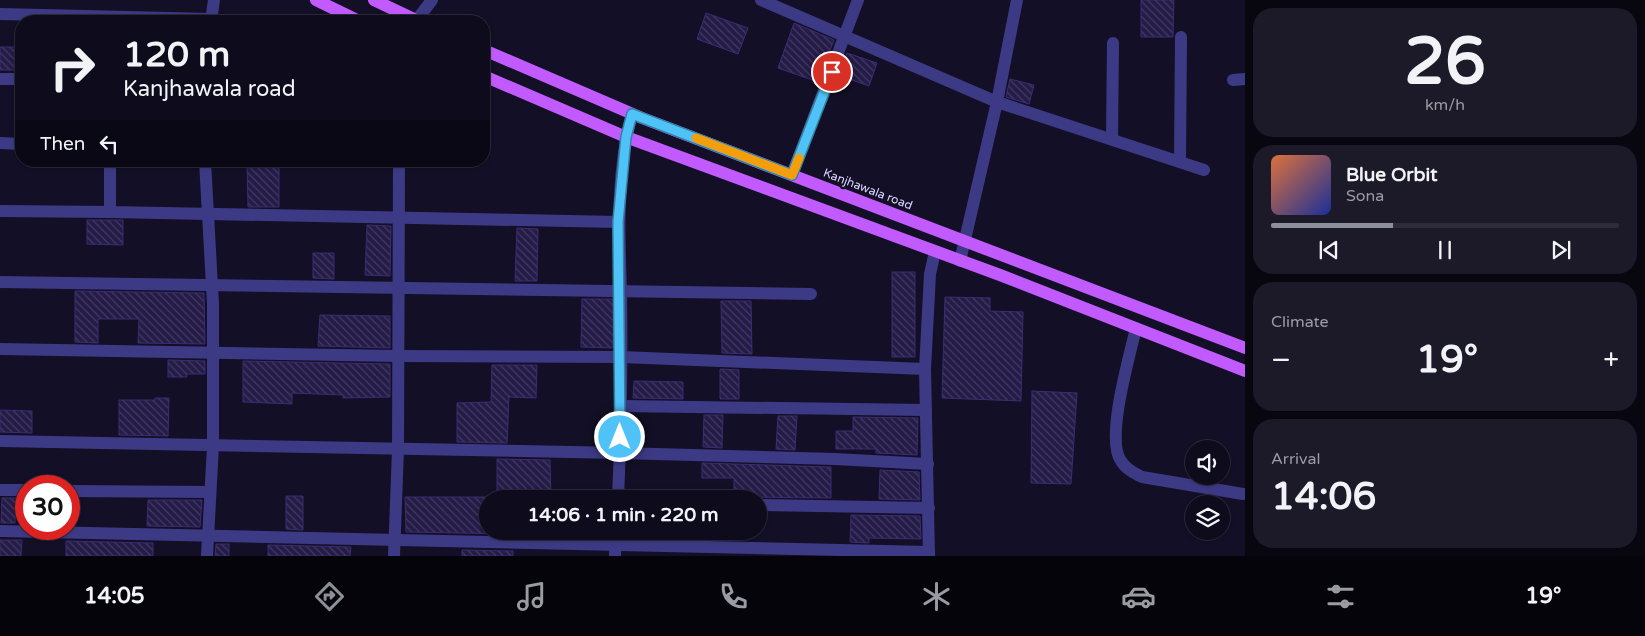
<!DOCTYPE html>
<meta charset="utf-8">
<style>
body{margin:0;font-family:"Varela Round",sans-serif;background:#1c1929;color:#f1f3f6;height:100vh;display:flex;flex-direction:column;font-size:19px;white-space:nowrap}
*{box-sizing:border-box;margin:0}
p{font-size:16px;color:#9b9ba3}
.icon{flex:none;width:28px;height:28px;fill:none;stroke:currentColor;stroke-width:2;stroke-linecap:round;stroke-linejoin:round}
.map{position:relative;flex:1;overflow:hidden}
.side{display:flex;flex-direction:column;gap:8px;padding:8px;background:#08060f;width:400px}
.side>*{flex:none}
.hud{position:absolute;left:15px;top:15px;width:475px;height:152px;border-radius:20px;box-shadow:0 1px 4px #0004,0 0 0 1px #2e2b3b;background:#0e0b1c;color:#f1f3f6;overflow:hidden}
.controls{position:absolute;left:1185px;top:440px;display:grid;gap:10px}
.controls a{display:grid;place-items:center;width:45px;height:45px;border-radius:50%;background:#0e0b1c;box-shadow:0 1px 4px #0004,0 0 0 1px #2e2b3b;font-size:25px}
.speed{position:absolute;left:15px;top:475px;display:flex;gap:10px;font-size:25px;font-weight:700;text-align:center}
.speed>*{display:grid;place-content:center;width:65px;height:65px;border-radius:50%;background:#0e0b1c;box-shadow:0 1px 4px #0004,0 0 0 1px #2e2b3b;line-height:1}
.speed .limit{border:8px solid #d22;background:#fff;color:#111}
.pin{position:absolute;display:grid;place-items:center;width:42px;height:42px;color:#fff;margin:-21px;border:2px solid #fff;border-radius:50%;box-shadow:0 1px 5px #0007}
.me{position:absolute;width:55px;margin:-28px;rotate:0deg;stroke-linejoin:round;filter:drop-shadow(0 0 4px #0008)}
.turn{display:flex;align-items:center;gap:18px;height:105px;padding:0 25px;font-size:22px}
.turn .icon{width:65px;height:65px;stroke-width:2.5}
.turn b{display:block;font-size:35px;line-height:42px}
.then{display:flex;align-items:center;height:48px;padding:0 25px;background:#0003;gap:10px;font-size:19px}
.big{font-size:38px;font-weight:700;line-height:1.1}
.side .tile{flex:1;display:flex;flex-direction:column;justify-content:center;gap:8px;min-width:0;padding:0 18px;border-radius:20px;background:#1c1929}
.side .dial{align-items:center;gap:0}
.dial b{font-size:65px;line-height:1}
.song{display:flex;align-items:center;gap:15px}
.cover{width:60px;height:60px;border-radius:8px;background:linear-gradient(135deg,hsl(20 70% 55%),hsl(230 70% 35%))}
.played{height:5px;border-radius:2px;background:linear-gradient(90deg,#8c9099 35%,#2e2b3b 35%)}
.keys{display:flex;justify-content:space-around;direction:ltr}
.heat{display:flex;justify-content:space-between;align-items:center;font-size:28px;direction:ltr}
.trip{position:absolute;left:479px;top:490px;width:288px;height:50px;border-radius:25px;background:#0e0b1c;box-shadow:0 1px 4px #0004,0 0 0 1px #2e2b3b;font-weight:700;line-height:50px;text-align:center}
.dock{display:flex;height:80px;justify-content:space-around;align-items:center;background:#06040b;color:#9b9ba3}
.dock .icon{width:35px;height:35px}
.dock .selected{color:#8c9099}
.dock b{font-size:22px;color:#f1f3f6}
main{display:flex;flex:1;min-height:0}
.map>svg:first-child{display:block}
.building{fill:url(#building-back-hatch);stroke:#3b2d73}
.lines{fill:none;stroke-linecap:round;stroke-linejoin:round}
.minor{stroke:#3d3a85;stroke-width:12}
.major{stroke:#c25bff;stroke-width:12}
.route-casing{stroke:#337fa1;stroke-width:12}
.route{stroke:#4fc3f7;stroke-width:9}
.slow{stroke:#f59e0b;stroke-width:9}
.labels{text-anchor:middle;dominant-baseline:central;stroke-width:5;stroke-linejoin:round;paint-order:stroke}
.street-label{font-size:12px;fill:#d9d4ff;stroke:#130f26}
</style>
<main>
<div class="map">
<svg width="1245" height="556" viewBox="0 0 1245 556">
<defs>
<pattern id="building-back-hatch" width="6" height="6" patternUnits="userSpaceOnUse" patternTransform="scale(1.25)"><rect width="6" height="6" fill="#241b47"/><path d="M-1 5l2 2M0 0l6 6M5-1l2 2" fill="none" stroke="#433b63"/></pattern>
</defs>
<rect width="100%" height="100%" fill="#130f26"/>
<!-- building -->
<g class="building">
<path d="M1141 0H1174L1173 37H1141Z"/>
<path d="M706 13 748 28 738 54 697 39Z"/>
<path d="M794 23 834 40 818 82 778 68Z"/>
<rect x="0" y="47" width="21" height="23"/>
<path d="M847 53 877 63 869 86 838 75Z"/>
<path d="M1010 79 1034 85 1029 104 1006 97Z"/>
<path d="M247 161H279V207H248Z"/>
<path d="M87 220H123V245L87 244Z"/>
<path d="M367 225 391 226 390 276 365 275Z"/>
<path d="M517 228 538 229 537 281H515Z"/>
<path d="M313 253H334V279L313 278Z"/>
<rect x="892" y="272" width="23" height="85"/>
<path d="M75 291 204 293 205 344 138 343 139 319H98V343L75 342Z"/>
<path d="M945 297 990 298V311L1023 312 1021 401 942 398Z"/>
<path d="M582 299H613V348L581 347Z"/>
<path d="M721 301H751L752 354 722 353Z"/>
<path d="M320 315 390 316V348L318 346Z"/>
<path d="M168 360 205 361V374H187V377H168Z"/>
<path d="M243 361 390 364V397L343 398V395L292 393V404L243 402Z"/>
<path d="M492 365H537L536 398 509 397 507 443 457 442V403L491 402Z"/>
<path d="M720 369 739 370V399H720Z"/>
<path d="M634 381 683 382V399L633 398Z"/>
<path d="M1032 391 1077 393 1071 484 1031 483Z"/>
<path d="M155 398H169L168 436 119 435V400H155Z"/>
<path d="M0 410 32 411V433L0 432Z"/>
<path d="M704 415H723L722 448 703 447Z"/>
<path d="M778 416H797L795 450 776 449Z"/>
<path d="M853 417 918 418 917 455 876 453V449H836V431H853Z"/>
<path d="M497 459 550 460 551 499H497Z"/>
<path d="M702 463 831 467V498L734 497V478H702Z"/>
<path d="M880 470 919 472 920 500 879 499Z"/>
<path d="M286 496H303V530L286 529Z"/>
<path d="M405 497H488V531H513V534L406 532Z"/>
<path d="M2 498H16L15 523H1Z"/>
<path d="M148 500H202L200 527 147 526Z"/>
<path d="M851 515 920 516 921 539 869 538V543L850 542Z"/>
<path d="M725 531H744V540L725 539Z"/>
<path d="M0 540H22L21 556H0Z"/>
<path d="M66 541 153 543V556H66Z"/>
<path d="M216 544H229V556H215Z"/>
<path d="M268 545 351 547 350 556H268Z"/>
<path d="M462 550 513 551V556H462Z"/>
</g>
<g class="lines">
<!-- minor -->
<g class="minor">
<path d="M761 0 997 102 1204 170"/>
<path d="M0 14 211 19"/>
<path d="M211 21 214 0"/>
<path d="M416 21 432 0"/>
<path d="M0 79H21"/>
<path d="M1233 80 1245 79"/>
<path d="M1112 139 1113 43"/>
<path d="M0 143 21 144"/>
<path d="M110 161V212L618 222"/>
<path d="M205 161 213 304V446L207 556"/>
<path d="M1180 161 1181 37"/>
<path d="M792 175 858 0"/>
<path d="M0 211 110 212"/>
<path d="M960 261 997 102 1017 0"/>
<path d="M0 282 811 294"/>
<path d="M1136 328C1130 355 1105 439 1121 461 1126 469 1134 473 1142 477L1243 494"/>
<path d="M0 349 397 356 621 357 925 369"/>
<path d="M620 406 926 410"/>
<path d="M0 441 620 453 835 459 928 464"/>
<path d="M0 490H26"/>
<path d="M69 491 210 492"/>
<path d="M618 499C621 430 622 360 621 290 619 232 616 171 632 114"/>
<path d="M758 505 929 508"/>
<path d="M0 531 929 552"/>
<path d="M394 556 398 450 399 161"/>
<path d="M615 556 616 531"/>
<path d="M929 556 925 369 930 274 935 252"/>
</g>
<!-- major -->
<g class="major">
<path d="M316 0 359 21"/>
<path d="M374 0 418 21"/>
<path d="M484 50 642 118 1245 348"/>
<path d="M484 76 626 137 1000 275 1245 371"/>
</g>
</g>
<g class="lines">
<defs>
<path id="route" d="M620 437 618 222 626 137 632 114 792 175 832 72"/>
</defs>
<!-- route casing -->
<use href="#route" class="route-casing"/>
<!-- route -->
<use href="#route" class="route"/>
<!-- slow -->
<path class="slow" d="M696 138 792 175 799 158"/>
</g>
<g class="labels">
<!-- street labels -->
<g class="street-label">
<text transform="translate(868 189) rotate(21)">Kanjhawala road</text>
</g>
</g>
</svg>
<div class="controls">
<a><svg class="icon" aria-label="sound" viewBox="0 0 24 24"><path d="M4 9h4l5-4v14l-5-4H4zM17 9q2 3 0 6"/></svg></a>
<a><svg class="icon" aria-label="layers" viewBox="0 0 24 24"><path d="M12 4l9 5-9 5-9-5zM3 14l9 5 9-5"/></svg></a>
</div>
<div class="speed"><div class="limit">30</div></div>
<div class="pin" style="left:832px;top:72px;background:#d93025"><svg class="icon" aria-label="arrive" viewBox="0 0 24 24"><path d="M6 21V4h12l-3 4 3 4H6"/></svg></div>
<svg class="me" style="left:620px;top:437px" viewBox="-20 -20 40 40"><circle r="17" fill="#4fc3f7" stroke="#fff" stroke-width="3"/><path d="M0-11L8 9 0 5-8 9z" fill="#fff"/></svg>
<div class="trip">14:06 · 1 min · 220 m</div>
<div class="hud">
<div class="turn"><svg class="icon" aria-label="right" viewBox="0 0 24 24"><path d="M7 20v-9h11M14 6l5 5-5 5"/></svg><div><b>120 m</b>Kanjhawala road</div></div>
<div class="then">Then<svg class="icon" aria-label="left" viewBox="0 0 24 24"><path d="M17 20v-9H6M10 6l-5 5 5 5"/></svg></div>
</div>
</div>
<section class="side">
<div class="tile dial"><b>26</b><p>km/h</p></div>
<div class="tile">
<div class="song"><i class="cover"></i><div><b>Blue Orbit</b><p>Sona</p></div></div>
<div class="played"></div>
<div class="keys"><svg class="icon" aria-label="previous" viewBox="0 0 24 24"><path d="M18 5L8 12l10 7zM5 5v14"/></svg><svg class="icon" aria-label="pause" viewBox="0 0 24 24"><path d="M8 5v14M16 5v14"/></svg><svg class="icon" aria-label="next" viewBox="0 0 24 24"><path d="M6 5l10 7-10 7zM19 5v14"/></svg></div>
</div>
<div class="tile"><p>Climate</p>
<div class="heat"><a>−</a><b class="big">19°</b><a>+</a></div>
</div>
<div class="tile"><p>Arrival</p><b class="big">14:06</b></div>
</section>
</main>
<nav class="dock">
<b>14:05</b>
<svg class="icon selected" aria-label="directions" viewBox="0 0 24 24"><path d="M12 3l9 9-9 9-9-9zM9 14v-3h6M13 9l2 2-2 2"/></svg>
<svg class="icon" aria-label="music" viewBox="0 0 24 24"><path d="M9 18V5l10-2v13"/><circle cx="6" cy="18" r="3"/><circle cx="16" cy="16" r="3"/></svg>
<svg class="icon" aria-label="phone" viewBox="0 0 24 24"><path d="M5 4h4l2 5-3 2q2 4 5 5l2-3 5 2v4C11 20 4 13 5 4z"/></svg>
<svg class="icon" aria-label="climate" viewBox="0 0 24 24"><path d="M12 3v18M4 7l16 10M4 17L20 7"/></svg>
<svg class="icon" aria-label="car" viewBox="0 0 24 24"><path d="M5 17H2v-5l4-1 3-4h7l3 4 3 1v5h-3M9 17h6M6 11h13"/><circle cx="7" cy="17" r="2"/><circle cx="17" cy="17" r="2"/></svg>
<svg class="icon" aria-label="filters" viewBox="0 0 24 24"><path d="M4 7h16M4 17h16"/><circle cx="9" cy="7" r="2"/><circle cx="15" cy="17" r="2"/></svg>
<b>19°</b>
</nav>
